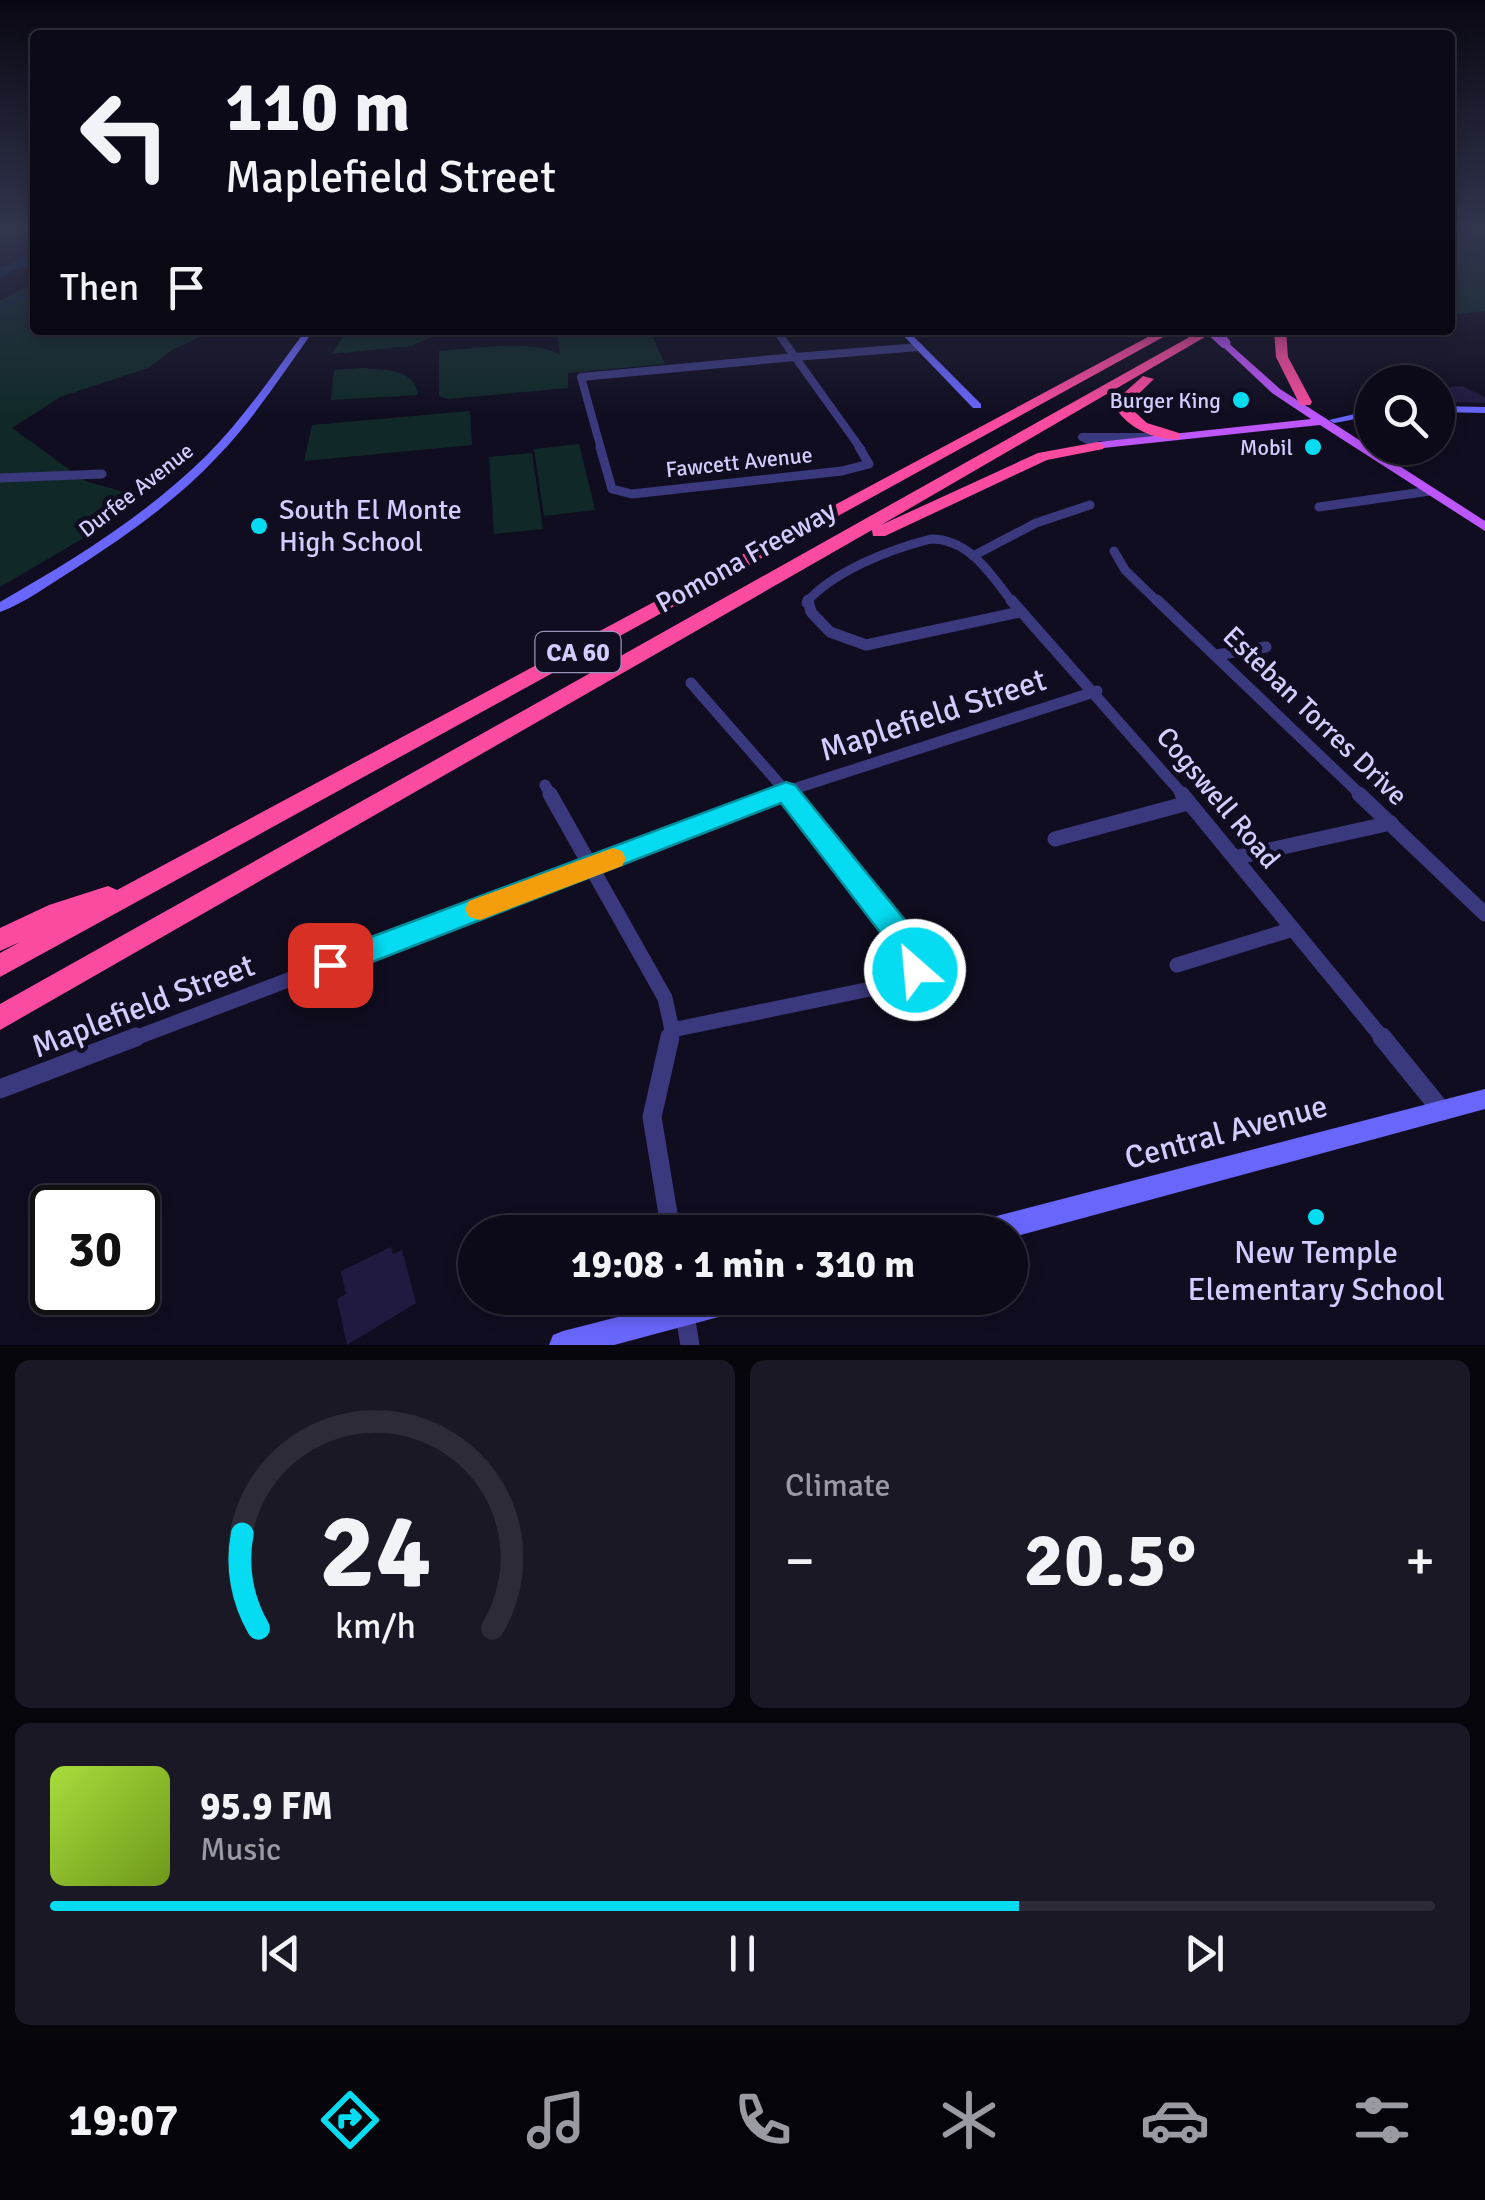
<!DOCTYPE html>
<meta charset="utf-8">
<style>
body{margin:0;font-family:Signika,sans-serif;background:#1a1825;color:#f1f3f6;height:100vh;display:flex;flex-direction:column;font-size:38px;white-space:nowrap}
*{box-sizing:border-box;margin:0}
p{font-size:32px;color:#9a9aa2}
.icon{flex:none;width:55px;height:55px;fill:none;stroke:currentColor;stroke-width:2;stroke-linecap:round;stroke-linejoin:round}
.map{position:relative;height:1345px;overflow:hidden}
.panel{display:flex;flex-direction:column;gap:15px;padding:15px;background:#07060d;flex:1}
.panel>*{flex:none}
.hud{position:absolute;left:30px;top:30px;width:1425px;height:305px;border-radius:10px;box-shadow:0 5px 15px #0003,0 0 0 2px #2c2b37;background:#0c0a18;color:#f1f3f6;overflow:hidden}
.buttons{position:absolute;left:1355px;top:365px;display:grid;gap:20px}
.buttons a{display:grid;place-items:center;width:100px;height:100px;border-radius:50%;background:#0c0a18;box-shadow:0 5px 15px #0003,0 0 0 2px #2c2b37;font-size:50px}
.speed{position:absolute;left:30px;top:1185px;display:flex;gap:20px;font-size:50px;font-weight:700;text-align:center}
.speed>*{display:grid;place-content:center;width:130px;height:130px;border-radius:50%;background:#0c0a18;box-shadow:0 5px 15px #0003,0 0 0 2px #2c2b37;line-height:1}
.speed .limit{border:5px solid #111;border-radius:15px;background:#fff;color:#111}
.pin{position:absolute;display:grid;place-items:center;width:85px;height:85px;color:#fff;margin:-42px;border-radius:20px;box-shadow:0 5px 15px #0006}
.me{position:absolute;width:110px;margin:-55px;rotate:333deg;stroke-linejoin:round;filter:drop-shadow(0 0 8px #0008)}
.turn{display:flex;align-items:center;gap:35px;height:210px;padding:0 30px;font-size:45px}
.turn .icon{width:130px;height:130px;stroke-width:2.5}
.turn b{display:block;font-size:70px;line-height:85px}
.then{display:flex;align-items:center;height:95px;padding:0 30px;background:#0003;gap:20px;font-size:38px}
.big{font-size:75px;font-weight:700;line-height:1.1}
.panel .tile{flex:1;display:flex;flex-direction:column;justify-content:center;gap:15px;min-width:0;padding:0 35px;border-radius:15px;background:#1a1825}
.panel .dial{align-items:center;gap:0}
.dial svg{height:260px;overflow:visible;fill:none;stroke:#2c2b37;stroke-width:7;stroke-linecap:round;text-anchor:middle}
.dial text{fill:#f1f3f6;stroke:none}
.song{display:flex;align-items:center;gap:30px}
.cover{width:120px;height:120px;border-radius:15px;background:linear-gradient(135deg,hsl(80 70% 55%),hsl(80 70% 35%))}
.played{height:10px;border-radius:5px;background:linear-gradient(90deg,#05dbf1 70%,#2c2b37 70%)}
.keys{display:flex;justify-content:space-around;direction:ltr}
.heat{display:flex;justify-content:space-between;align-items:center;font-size:55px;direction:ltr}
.panel .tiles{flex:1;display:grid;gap:15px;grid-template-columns:1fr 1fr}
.tile:last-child{grid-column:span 2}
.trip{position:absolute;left:458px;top:1215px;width:570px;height:100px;border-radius:50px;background:#0c0a18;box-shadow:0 5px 15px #0003,0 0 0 2px #2c2b37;font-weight:700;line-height:100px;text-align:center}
.tabs{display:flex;height:160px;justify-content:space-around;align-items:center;background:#05040a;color:#9a9aa2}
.tabs .icon{width:70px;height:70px}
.tabs .selected{color:#05dbf1}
.tabs b{font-size:45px;color:#f1f3f6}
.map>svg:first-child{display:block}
.green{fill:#102928}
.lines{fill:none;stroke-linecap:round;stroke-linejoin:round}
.stream{stroke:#0d2244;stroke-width:2.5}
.river{fill:#0d2244;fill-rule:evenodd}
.building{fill:#211a40}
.street-far4{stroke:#3b397e;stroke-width:8}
.street-far3{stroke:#3b397e;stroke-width:9}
.street-far2{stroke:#3b397e;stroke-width:11}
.street-far1{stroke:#3b397e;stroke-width:15}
.street{stroke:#3b397e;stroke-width:19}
.secondary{fill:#6966fc;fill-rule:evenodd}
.primary{fill:#bd56fb;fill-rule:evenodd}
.highway{fill:#fb4ba0;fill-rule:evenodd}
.primary-bridge{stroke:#bd56fb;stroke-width:11}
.route{fill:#05dbf1;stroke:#038e9d;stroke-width:2.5}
.slow{fill:#f59e0b}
.poi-dot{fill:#05dbf1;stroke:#100d20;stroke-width:4}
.labels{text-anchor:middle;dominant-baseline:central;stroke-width:9;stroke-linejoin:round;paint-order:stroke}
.far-poi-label{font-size:22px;fill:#d2cdfe;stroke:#100d20;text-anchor:end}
.far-street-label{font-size:22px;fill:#d2cdfe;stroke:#100d20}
.shield{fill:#100d20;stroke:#9893bb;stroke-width:2.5}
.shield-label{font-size:25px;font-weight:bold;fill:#d2cdfe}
.poi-label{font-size:28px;fill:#d2cdfe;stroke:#100d20;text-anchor:start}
.street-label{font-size:28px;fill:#d2cdfe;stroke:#100d20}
.near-street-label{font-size:32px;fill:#d2cdfe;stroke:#100d20}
.near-poi-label{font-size:32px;fill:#d2cdfe;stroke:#100d20}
</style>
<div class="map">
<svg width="1485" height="1345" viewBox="0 0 1485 1345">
<rect width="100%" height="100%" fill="#100d20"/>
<!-- green -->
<g class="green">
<path d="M1450 229H1485V311L1450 315Z"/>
<path d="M35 282V330H215L172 350 148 368 60 397 12 428 85 481 142 497 87 536 0 587V301Z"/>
<path d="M347 330H446L412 346 332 354Z"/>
<path d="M557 330H653L650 331 665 364 568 373V388L448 399 439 396V351C470 349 535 338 560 355Z"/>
<path d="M362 368C384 370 415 368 418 395L331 400 334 370Z"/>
<path d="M470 411 472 445 304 461 312 425Z"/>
<path d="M579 444 595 510 544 516 534 449Z"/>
<path d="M532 453 543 529 494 534 489 457Z"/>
</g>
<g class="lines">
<!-- stream -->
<path class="stream" d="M0 308 35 290"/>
<!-- river -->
<path class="river" d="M35 252V261L0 277V268Z"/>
</g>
<!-- building -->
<g class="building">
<path d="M1462 386 1485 397V403L1438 402V388Z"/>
<path d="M391 1247 393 1254 402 1250 416 1303 347 1345 337 1299 346 1294 341 1271Z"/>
</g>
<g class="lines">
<!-- street-far4 -->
<g class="street-far4">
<path d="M776 330 795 357"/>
<path d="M795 357 861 449"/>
<path d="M795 357 919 347"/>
<path d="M1098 446 1082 437H1149"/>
<path d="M601 449 581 377 795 357"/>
</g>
<!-- street-far3 -->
<g class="street-far3">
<path d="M600 447 612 489 632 494 842 471 869 464 859 447"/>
<path d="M0 478 102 474"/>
<path d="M1319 507 1430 491"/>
<path d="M1114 551 1125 570 1159 603"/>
<path d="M973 556 1036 523 1090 505"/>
<path d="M806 603C833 571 891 549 931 539 970 539 991 575 1013 603"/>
</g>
<!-- street-far2 -->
<g class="street-far2">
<path d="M808 600 811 612 830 632 866 645 1020 612"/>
<path d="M1011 600 1184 796"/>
<path d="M1157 600 1362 796"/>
<path d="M1216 655 1266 647"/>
<path d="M691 683 790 796"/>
<path d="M545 785 551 796"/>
<path d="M772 796 1097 691"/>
</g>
<!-- street-far1 -->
<g class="street-far1">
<path d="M550 794 665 998 672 1030 670 1040"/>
<path d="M1182 794 1384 1040"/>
<path d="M1359 794 1485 914"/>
<path d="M1055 839 1188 803"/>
<path d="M1238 857 1391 823"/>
<path d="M1177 965 1293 929"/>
<path d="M672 1030 880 987 915 971 907 944 788 794"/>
<path d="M130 1040 779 794"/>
</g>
<!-- street -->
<g class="street">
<path d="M670 1037 652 1117 671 1232"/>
<path d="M1382 1037 1442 1111"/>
<path d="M0 1089 136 1037"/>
<path d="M682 1298 690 1345"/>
</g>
<!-- secondary -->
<g class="secondary">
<path d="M306 330H314C283 373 254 419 217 457 175 502 124 537 73 570 50 584 25 603 0 612V602C73 560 145 516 206 456 244 418 274 373 306 330Z"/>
<path d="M898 330H907L981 404V408H973Z"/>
<path d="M1438 406 1485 407V413L1438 412Z"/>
<path d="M1372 410V416L1334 423 1329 420Z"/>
<path d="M1485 1089V1109L1010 1238V1232H972L976 1223 985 1219Z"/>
<path d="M692 1298H754L750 1307 741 1311 614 1345H549L553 1335 563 1331Z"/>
</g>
<!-- primary -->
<path class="primary" d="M1225 340 1280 389 1485 521V531L1320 425 1094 449V443L1098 442 1311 419 1272 393 1221 345V341Z"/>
<!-- highway -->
<g class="highway">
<path d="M1161 330H1176L0 977V953L20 942 0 951V928L49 905 108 886 117 890Z"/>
<path d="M1202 330H1217L881 525 1038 453 1098 442 1105 446 1103 449 1047 460 885 536H873L872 530 0 1030V1004Z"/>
<path d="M1274 330H1286L1288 357 1312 402 1310 405H1300L1276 357Z"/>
<path d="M1143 376 1154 379 1127 405 1147 423 1179 433V439C1152 440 1126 427 1113 404L1115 401Z"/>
</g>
<!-- primary-bridge -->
<path class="primary-bridge" d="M1211 330 1225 343"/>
</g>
<!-- sky -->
<linearGradient id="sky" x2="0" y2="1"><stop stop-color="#090712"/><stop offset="0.55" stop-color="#31354e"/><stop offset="1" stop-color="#31354e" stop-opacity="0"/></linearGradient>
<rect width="1485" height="417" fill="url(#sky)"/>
<!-- route -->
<path class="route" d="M786 782 795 785 917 935 931 970 926 980 915 983 904 980 893 949 781 803 341 974 330 977 320 974 315 965 320 956Z"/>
<!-- slow -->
<path class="slow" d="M613 848 622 851 626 859 622 866 480 920 469 917 465 909 469 901Z"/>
<!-- markers -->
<g class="poi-dot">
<circle cx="1241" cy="400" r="10"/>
<circle cx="1313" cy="447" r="10"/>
<circle cx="259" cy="526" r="10"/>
<circle cx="1316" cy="1217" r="10"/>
</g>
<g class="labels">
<!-- far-poi labels -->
<g class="far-poi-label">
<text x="1221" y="400">Burger King</text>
<text x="1293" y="447">Mobil</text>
</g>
<!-- far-street labels -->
<g class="far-street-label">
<text transform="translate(739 462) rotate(-6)">Fawcett Avenue</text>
<text transform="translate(136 490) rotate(-38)">Durfee Avenue</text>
</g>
<!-- shield labels -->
<rect class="shield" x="535.5" y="632" width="85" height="40" rx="8"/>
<g class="shield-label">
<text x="578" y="652">CA 60</text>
</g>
<!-- poi labels -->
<g class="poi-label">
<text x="279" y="510">South El Monte<tspan x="279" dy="32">High School</tspan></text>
</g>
<!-- street labels -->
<g class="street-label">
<text transform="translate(746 557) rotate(-29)">Pomona Freeway</text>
<text transform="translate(1315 716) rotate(44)">Esteban Torres Drive</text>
<text transform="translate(1218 798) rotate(50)">Cogswell Road</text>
</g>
<!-- near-street labels -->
<g class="near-street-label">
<text transform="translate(933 715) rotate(-18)">Maplefield Street</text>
<text transform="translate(143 1006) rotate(-21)">Maplefield Street</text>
<text transform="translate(1226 1132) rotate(-15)">Central Avenue</text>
</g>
<!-- near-poi labels -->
<g class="near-poi-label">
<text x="1316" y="1252">New Temple<tspan x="1316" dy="37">Elementary School</tspan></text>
</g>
</g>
</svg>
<div class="buttons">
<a><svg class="icon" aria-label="search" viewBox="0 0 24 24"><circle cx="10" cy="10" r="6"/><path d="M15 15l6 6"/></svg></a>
</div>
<div class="speed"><div class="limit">30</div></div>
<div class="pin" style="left:330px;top:965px;background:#d93025"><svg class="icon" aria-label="arrive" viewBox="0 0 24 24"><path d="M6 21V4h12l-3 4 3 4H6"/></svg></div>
<svg class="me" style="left:915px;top:970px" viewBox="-20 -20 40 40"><circle r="17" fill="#05dbf1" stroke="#fff" stroke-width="3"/><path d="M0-11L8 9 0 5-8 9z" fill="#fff"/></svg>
<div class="trip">19:08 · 1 min · 310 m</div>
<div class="hud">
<div class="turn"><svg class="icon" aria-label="left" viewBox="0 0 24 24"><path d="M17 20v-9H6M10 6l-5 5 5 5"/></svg><div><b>110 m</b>Maplefield Street</div></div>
<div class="then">Then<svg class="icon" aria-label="arrive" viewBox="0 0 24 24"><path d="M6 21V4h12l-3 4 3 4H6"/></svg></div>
</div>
</div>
<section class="panel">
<div class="tiles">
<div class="tile dial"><svg viewBox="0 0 100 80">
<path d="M14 69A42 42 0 1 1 86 69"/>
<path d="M14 69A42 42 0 0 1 9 40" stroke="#05dbf1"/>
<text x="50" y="56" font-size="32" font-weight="700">24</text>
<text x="50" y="72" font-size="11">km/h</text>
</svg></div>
<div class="tile"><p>Climate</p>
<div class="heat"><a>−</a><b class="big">20.5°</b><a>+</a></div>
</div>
<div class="tile">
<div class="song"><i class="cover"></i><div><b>95.9 FM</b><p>Music</p></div></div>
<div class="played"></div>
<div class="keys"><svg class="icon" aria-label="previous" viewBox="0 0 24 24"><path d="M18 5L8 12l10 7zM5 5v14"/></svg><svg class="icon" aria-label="pause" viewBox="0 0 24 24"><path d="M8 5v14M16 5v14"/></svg><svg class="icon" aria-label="next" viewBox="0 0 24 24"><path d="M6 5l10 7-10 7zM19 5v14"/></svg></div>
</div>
</div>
</section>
<nav class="tabs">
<b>19:07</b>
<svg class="icon selected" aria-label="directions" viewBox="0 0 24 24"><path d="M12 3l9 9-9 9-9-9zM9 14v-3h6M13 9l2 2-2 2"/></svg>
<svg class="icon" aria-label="music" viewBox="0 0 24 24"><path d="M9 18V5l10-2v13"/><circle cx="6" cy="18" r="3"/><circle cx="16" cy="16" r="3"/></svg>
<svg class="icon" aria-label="phone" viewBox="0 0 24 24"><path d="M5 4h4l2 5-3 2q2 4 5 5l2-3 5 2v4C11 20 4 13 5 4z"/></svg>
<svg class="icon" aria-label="climate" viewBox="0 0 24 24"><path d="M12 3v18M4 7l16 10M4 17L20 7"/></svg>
<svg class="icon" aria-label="car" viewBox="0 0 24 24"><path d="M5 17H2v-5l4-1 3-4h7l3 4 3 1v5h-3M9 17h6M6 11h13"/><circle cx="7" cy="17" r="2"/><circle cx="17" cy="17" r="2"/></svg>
<svg class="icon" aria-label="filters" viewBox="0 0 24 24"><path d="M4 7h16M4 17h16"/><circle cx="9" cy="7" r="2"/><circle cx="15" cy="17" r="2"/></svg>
</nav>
